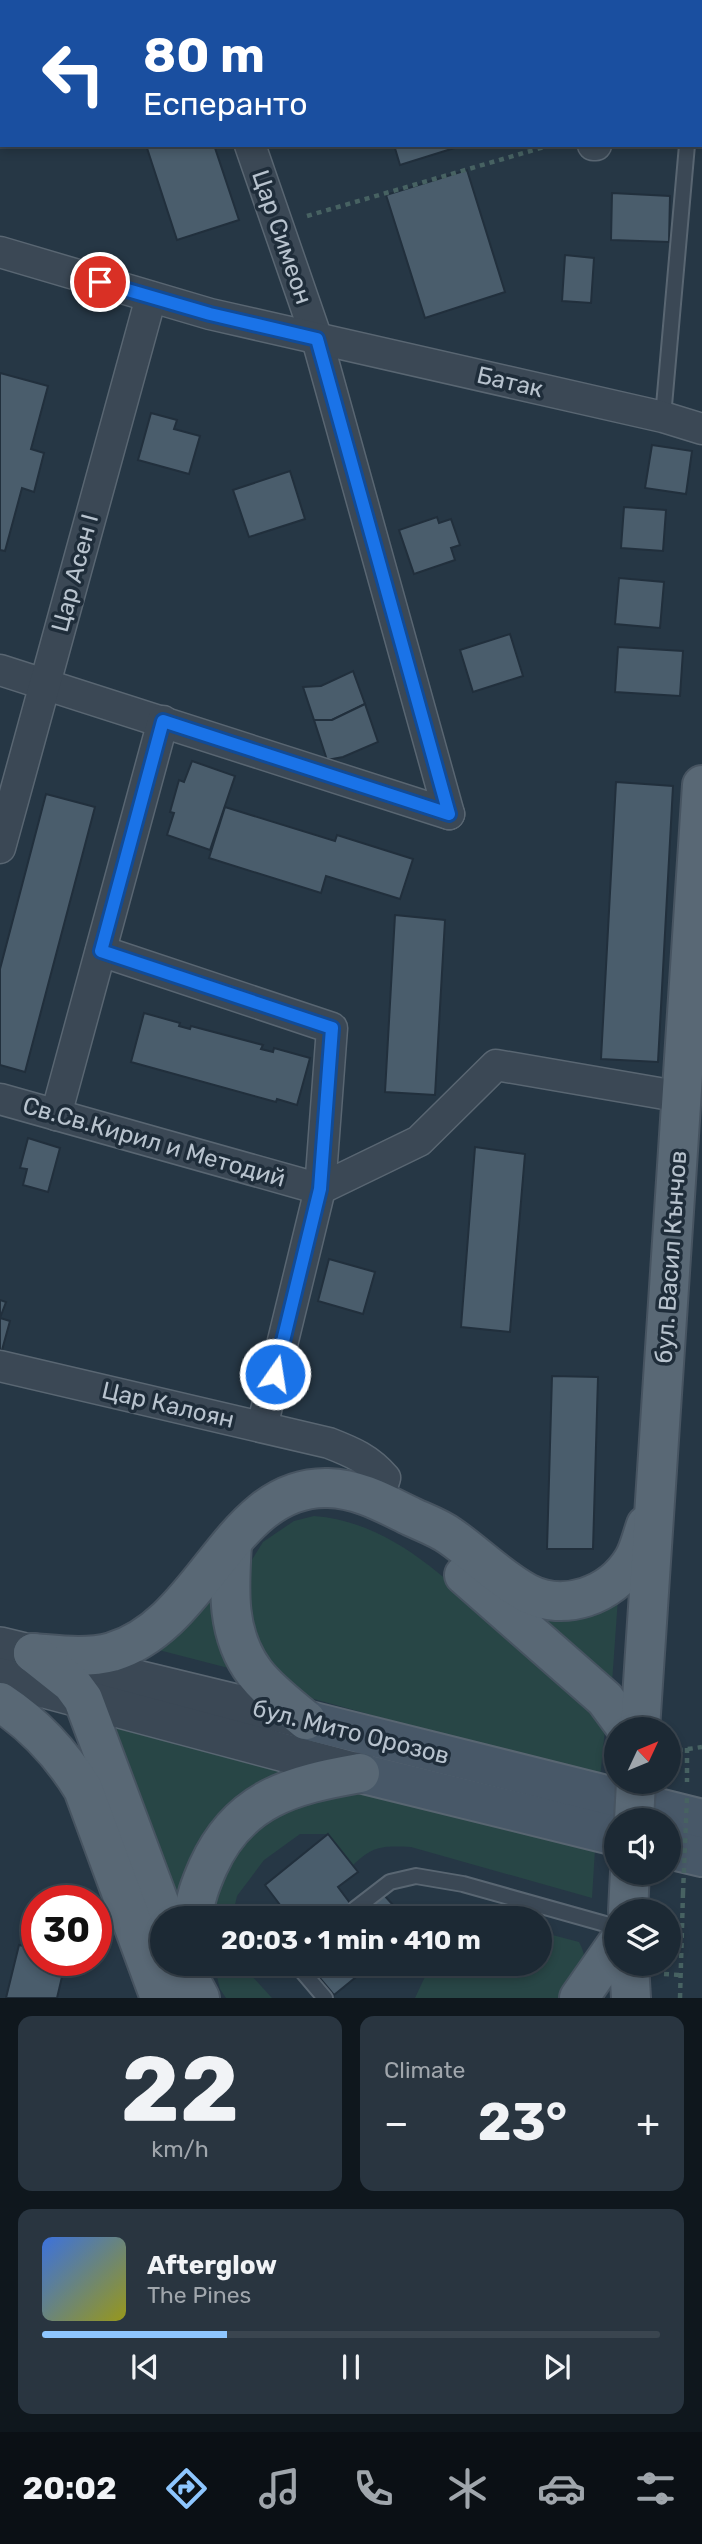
<!DOCTYPE html>
<meta charset="utf-8">
<style>
body{margin:0;font-family:Rubik,sans-serif;background:#293540;color:#f1f3f6;height:100vh;display:flex;flex-direction:column;font-size:26px;white-space:nowrap}
*{box-sizing:border-box;margin:0}
p{font-size:23px;color:#a0a6ac}
.icon{flex:none;width:38px;height:38px;fill:none;stroke:currentColor;stroke-width:2;stroke-linecap:round;stroke-linejoin:round}
.map{position:relative;height:1998px;overflow:hidden}
.sheet{display:flex;flex-direction:column;gap:18px;padding:18px;background:#0f171d;flex:1}
.sheet>*{flex:none}
.guide{position:absolute;left:0px;top:0px;width:704px;height:147px;box-shadow:0 4px 10px #0003,0 0 0 2px #3a454f;background:#1a4fa0;color:#fff;overflow:hidden}
.needle{width:46px;rotate:46deg}
.fabs{position:absolute;left:604px;top:1717px;display:grid;gap:14px}
.fabs a{display:grid;place-items:center;width:77px;height:77px;border-radius:50%;background:#1c2934;box-shadow:0 4px 10px #0003,0 0 0 2px #3a454f;font-size:35px}
.speed{position:absolute;left:21px;top:1885px;display:flex;gap:14px;font-size:35px;font-weight:700;text-align:center}
.speed>*{display:grid;place-content:center;width:91px;height:91px;border-radius:50%;background:#1c2934;box-shadow:0 4px 10px #0003,0 0 0 2px #3a454f;line-height:1}
.speed .limit{border:10px solid #d22;background:#fff;color:#111}
.pin{position:absolute;display:grid;place-items:center;width:60px;height:60px;color:#fff;margin:-30px;border:4px solid #fff;border-radius:50%;box-shadow:0 2px 7px #0007}
.me{position:absolute;width:77px;margin:-38px;rotate:13deg;stroke-linejoin:round;filter:drop-shadow(0 0 5px #0008)}
.turn{display:flex;align-items:center;gap:24px;height:147px;padding:0 28px;font-size:32px}
.turn .icon{width:91px;height:91px;stroke-width:2.5}
.turn b{display:block;font-size:49px;line-height:60px}
.big{font-size:52px;font-weight:700;line-height:1.1}
.sheet .tile{flex:1;display:flex;flex-direction:column;justify-content:center;gap:10px;min-width:0;padding:0 24px;border-radius:14px;background:#293540}
.sheet .dial{align-items:center;gap:0}
.dial b{font-size:91px;line-height:1}
.song{display:flex;align-items:center;gap:21px}
.cover{width:84px;height:84px;border-radius:10px;background:linear-gradient(135deg,hsl(220 70% 55%),hsl(60 70% 35%))}
.played{height:7px;border-radius:4px;background:linear-gradient(90deg,#8ec6fe 30%,#3a454f 30%)}
.keys{display:flex;justify-content:space-around;direction:ltr}
.heat{display:flex;justify-content:space-between;align-items:center;font-size:38px;direction:ltr}
.sheet .tiles{flex:1;display:grid;gap:18px;grid-template-columns:1fr 1fr}
.tile:last-child{grid-column:span 2}
.trip{position:absolute;left:150px;top:1906px;width:402px;height:70px;border-radius:35px;background:#1c2934;box-shadow:0 4px 10px #0003,0 0 0 2px #3a454f;font-weight:700;line-height:70px;text-align:center}
.dock{display:flex;height:112px;justify-content:space-around;align-items:center;background:#0b1015;color:#a0a6ac}
.dock .icon{width:49px;height:49px}
.dock .active{color:#8ec6fe}
.dock b{font-size:32px;color:#f1f3f6}
.map>svg:first-child{display:block}
.green{fill:#284646}
.building{fill:#4a5d6c;stroke:#212f3c;stroke-width:2}
.lines{fill:none;stroke-linecap:round;stroke-linejoin:round}
.service-casing{stroke:#596672;stroke-width:18}
.minor-casing{stroke:#596672;stroke-width:33}
.tertiary-casing{stroke:#596672;stroke-width:40}
.secondary-casing{stroke:#596672;stroke-width:42}
.primary-casing{stroke:#475461;stroke-width:42}
.path{stroke:#476262;stroke-width:4.5;stroke-dasharray:5 5;stroke-linecap:butt}
.service{stroke:#3b4855;stroke-width:14}
.minor{stroke:#3b4855;stroke-width:30}
.tertiary{stroke:#3b4855;stroke-width:37}
.secondary{stroke:#485868;stroke-width:38}
.primary{stroke:#596875;stroke-width:38}
.primary-bridge-casing{stroke:#475461;stroke-width:42;stroke-linecap:butt}
.path-bridge{stroke:#476262;stroke-width:4.5;stroke-dasharray:5 5;stroke-linecap:butt}
.primary-bridge{stroke:#596875;stroke-width:38}
.route-casing{stroke:#114b97;stroke-width:18}
.route{stroke:#1a73e8;stroke-width:12}
.labels{text-anchor:middle;dominant-baseline:central;stroke-width:7;stroke-linejoin:round;paint-order:stroke}
.street-label{font-size:24px;fill:#b8c3ce;stroke:#1f2d3a}
</style>
<div class="map">
<svg width="702" height="1998" viewBox="0 0 702 1998">
<rect width="100%" height="100%" fill="#263745"/>
<!-- green -->
<g class="green">
<path d="M314 1516C391 1522 443 1577 498 1625 534 1657 570 1688 606 1720L600 1778 303 1696 286 1685 257 1647 242 1583 250 1563 263 1542 294 1521Z"/>
<path d="M451 1544 537 1610 618 1598 612 1683Z"/>
<path d="M218 1589 240 1671 151 1648C186 1630 195 1620 218 1589Z"/>
<path d="M104 1723 290 1771 178 1912Z"/>
<path d="M368 1790 595 1849 592 1898 411 1847C383 1846 374 1845 353 1865L328 1834H300L264 1860 237 1896 232 1918H210L225 1870 253 1835 294 1806Z"/>
<path d="M427 1907H446L489 1918H416Z"/>
<path d="M541 1932 579 1942C592 1966 580 1977 567 1998H415L431 1964H541Z"/>
<path d="M214 1964H241L272 1998H226L220 1989Z"/>
</g>
<!-- building -->
<g class="building">
<path d="M146 145H214L239 220 177 240Z"/>
<path d="M394 145H464L400 165Z"/>
<path d="M467 170 505 292 425 318 386 195Z"/>
<path d="M612 193 670 196 669 242 611 240Z"/>
<path d="M565 255 594 258 591 303 562 301Z"/>
<path d="M0 373 48 386 31 449 44 453 34 492 22 488 5 551 0 550Z"/>
<path d="M151 413 177 420 174 429 200 436 189 474 138 460Z"/>
<path d="M652 445 692 451 686 494 645 488Z"/>
<path d="M290 471 305 519 249 537 233 490Z"/>
<path d="M624 507 666 510 663 551 621 548Z"/>
<path d="M437 517 439 523 451 519 460 545 451 548 455 560 414 574 399 530Z"/>
<path d="M619 578 664 582 660 628 615 624Z"/>
<path d="M510 634 523 676 473 692 460 650Z"/>
<path d="M618 647 683 651 680 696 615 692Z"/>
<path d="M353 671 365 704 332 720H314L303 687 321 686Z"/>
<path d="M365 704 378 742 343 757 327 760 314 720H332Z"/>
<path d="M192 761 235 776 210 850 167 835 174 813 170 812 179 780 184 782Z"/>
<path d="M616 782 673 786 658 1062 601 1059Z"/>
<path d="M46 794 95 807 25 1072 0 1065V969Z"/>
<path d="M225 807 335 841 337 835 413 859 400 899 326 876 321 893 209 858Z"/>
<path d="M395 915 445 920 435 1095 385 1092Z"/>
<path d="M144 1013 180 1023 179 1026 190 1029 191 1026 263 1045 261 1049 273 1052 274 1048 310 1058 297 1105 277 1099 276 1102 131 1062Z"/>
<path d="M28 1138 60 1148 48 1192 23 1185 27 1169 20 1168Z"/>
<path d="M475 1147 525 1154 510 1332 461 1327Z"/>
<path d="M329 1259 375 1272 363 1314 318 1301Z"/>
<path d="M0 1300 6 1302 0 1318 10 1321 2 1350H0Z"/>
<path d="M552 1376 598 1377 593 1549H547Z"/>
<path d="M328 1834 358 1872 338 1887 359 1915 383 1894 405 1918H312L307 1911 298 1918H290L265 1885Z"/>
<path d="M19 1945 37 1949V1960H66L57 1998H6Z"/>
<path d="M308 1964H372L334 1995Z"/>
</g>
<g class="lines">
<defs>
<g id="service">
<path d="M663 417 687 145"/>
<path d="M355 1909 390 1882 416 1876 463 1884 616 1927"/>
<path d="M296 1964 325 1998"/>
</g>
<g id="minor">
<path d="M202 0 203 2"/>
<path d="M551 0V2"/>
<path d="M250 145 317 339 449 814"/>
<path d="M593 145H596"/>
<path d="M0 252 210 314 663 417 702 429"/>
<path d="M0 670 449 814"/>
<path d="M0 848 151 297"/>
<path d="M101 951 332 1028 320 1189 262 1427"/>
<path d="M0 1099 320 1189 419 1141 496 1065 682 1097"/>
<path d="M56 1115 163 721"/>
<path d="M0 1366 329 1443C352 1452 369 1459 385 1478L378 1500"/>
</g>
<g id="tertiary">
<path d="M0 1646 306 1720"/>
<path d="M0 1677 360 1773"/>
</g>
<g id="secondary">
<path d="M306 1720 702 1819"/>
<path d="M360 1773 616 1836"/>
<path d="M668 1849 702 1857"/>
</g>
<g id="primary">
<path d="M232 1544C229 1589 226 1635 255 1673 269 1691 289 1706 306 1720"/>
<path d="M464 1575 605 1699 627 1729"/>
<path d="M33 1653C59 1655 86 1659 112 1652 206 1624 230 1485 328 1488 360 1489 385 1504 412 1517 425 1523 439 1528 450 1536 476 1554 499 1578 527 1593 564 1612 611 1596 633 1560 639 1550 642 1536 646 1525"/>
<path d="M33 1653 72 1684 83 1699 165 1918"/>
<path d="M0 1702C35 1725 61 1753 83 1789L160 1998"/>
<path d="M640 1729 702 785"/>
<path d="M628 1911 630 1872"/>
<path d="M194 1918C194 1900 201 1883 208 1867 239 1798 292 1785 360 1773"/>
<path d="M182 1964 200 1998"/>
<path d="M629 1964 631 1998"/>
<path d="M579 1998 616 1945"/>
</g>
</defs>
<!-- service casing -->
<use href="#service" class="service-casing"/>
<!-- minor casing -->
<use href="#minor" class="minor-casing"/>
<!-- tertiary casing -->
<use href="#tertiary" class="tertiary-casing"/>
<!-- secondary casing -->
<use href="#secondary" class="secondary-casing"/>
<!-- primary casing -->
<use href="#primary" class="primary-casing"/>
<!-- path -->
<g class="path">
<path d="M307 216 551 145"/>
<path d="M687 1748V1782"/>
<path d="M668 1752 702 1747"/>
<path d="M664 1974 680 1975"/>
<path d="M680 1998 683 1893"/>
</g>
<!-- service -->
<use href="#service" class="service"/>
<!-- minor -->
<use href="#minor" class="minor"/>
<!-- tertiary -->
<use href="#tertiary" class="tertiary"/>
<!-- secondary -->
<use href="#secondary" class="secondary"/>
<!-- primary -->
<use href="#primary" class="primary"/>
<defs>
<path id="primary-bridge" d="M634 1820 636 1782"/>
</defs>
<!-- primary-bridge casing -->
<use href="#primary-bridge" class="primary-bridge-casing"/>
<!-- path-bridge -->
<path class="path-bridge" d="M683 1893 687 1797"/>
<!-- primary-bridge -->
<use href="#primary-bridge" class="primary-bridge"/>
</g>
<g class="lines">
<defs>
<path id="route" d="M100 282 210 314 317 339 449 814 163 721 101 951 332 1028 320 1189 275 1374"/>
</defs>
<!-- route casing -->
<use href="#route" class="route-casing"/>
<!-- route -->
<use href="#route" class="route"/>
</g>
<g class="labels">
<!-- street labels -->
<g class="street-label">
<text transform="translate(282 237) rotate(71)">Цар Симеон</text>
<text transform="translate(510 382) rotate(13)">Батак</text>
<text transform="translate(75 573) rotate(-75)">Цар Асен I</text>
<text transform="translate(154 1142) rotate(16)">Св.Св.Кирил и Методий</text>
<text transform="translate(671 1257) rotate(-86)">бул. Васил Кънчов</text>
<text transform="translate(168 1405) rotate(13)">Цар Калоян</text>
<text transform="translate(351 1732) rotate(14)">бул. Мито Орозов</text>
</g>
</g>
</svg>
<div class="fabs">
<a><svg class="needle" viewBox="-14 -14 28 28"><path d="M0-13l5 13h-10z" fill="#e53935"/><path d="M0 13l5-13h-10z" fill="#a0a6ac"/></svg></a>
<a><svg class="icon" aria-label="sound" viewBox="0 0 24 24"><path d="M4 9h4l5-4v14l-5-4H4zM17 9q2 3 0 6"/></svg></a>
<a><svg class="icon" aria-label="layers" viewBox="0 0 24 24"><path d="M12 4l9 5-9 5-9-5zM3 14l9 5 9-5"/></svg></a>
</div>
<div class="speed"><div class="limit">30</div></div>
<div class="pin" style="left:100px;top:282px;background:#d93025"><svg class="icon" aria-label="arrive" viewBox="0 0 24 24"><path d="M6 21V4h12l-3 4 3 4H6"/></svg></div>
<svg class="me" style="left:275px;top:1374px" viewBox="-20 -20 40 40"><circle r="17" fill="#1a73e8" stroke="#fff" stroke-width="3"/><path d="M0-11L8 9 0 5-8 9z" fill="#fff"/></svg>
<div class="trip">20:03 · 1 min · 410 m</div>
<div class="guide">
<div class="turn"><svg class="icon" aria-label="left" viewBox="0 0 24 24"><path d="M17 20v-9H6M10 6l-5 5 5 5"/></svg><div><b>80 m</b>Есперанто</div></div>
</div>
</div>
<section class="sheet">
<div class="tiles">
<div class="tile dial"><b>22</b><p>km/h</p></div>
<div class="tile"><p>Climate</p>
<div class="heat"><a>−</a><b class="big">23°</b><a>+</a></div>
</div>
<div class="tile">
<div class="song"><i class="cover"></i><div><b>Afterglow</b><p>The Pines</p></div></div>
<div class="played"></div>
<div class="keys"><svg class="icon" aria-label="previous" viewBox="0 0 24 24"><path d="M18 5L8 12l10 7zM5 5v14"/></svg><svg class="icon" aria-label="pause" viewBox="0 0 24 24"><path d="M8 5v14M16 5v14"/></svg><svg class="icon" aria-label="next" viewBox="0 0 24 24"><path d="M6 5l10 7-10 7zM19 5v14"/></svg></div>
</div>
</div>
</section>
<nav class="dock">
<b>20:02</b>
<svg class="icon active" aria-label="directions" viewBox="0 0 24 24"><path d="M12 3l9 9-9 9-9-9zM9 14v-3h6M13 9l2 2-2 2"/></svg>
<svg class="icon" aria-label="music" viewBox="0 0 24 24"><path d="M9 18V5l10-2v13"/><circle cx="6" cy="18" r="3"/><circle cx="16" cy="16" r="3"/></svg>
<svg class="icon" aria-label="phone" viewBox="0 0 24 24"><path d="M5 4h4l2 5-3 2q2 4 5 5l2-3 5 2v4C11 20 4 13 5 4z"/></svg>
<svg class="icon" aria-label="climate" viewBox="0 0 24 24"><path d="M12 3v18M4 7l16 10M4 17L20 7"/></svg>
<svg class="icon" aria-label="car" viewBox="0 0 24 24"><path d="M5 17H2v-5l4-1 3-4h7l3 4 3 1v5h-3M9 17h6M6 11h13"/><circle cx="7" cy="17" r="2"/><circle cx="17" cy="17" r="2"/></svg>
<svg class="icon" aria-label="filters" viewBox="0 0 24 24"><path d="M4 7h16M4 17h16"/><circle cx="9" cy="7" r="2"/><circle cx="15" cy="17" r="2"/></svg>
</nav>
